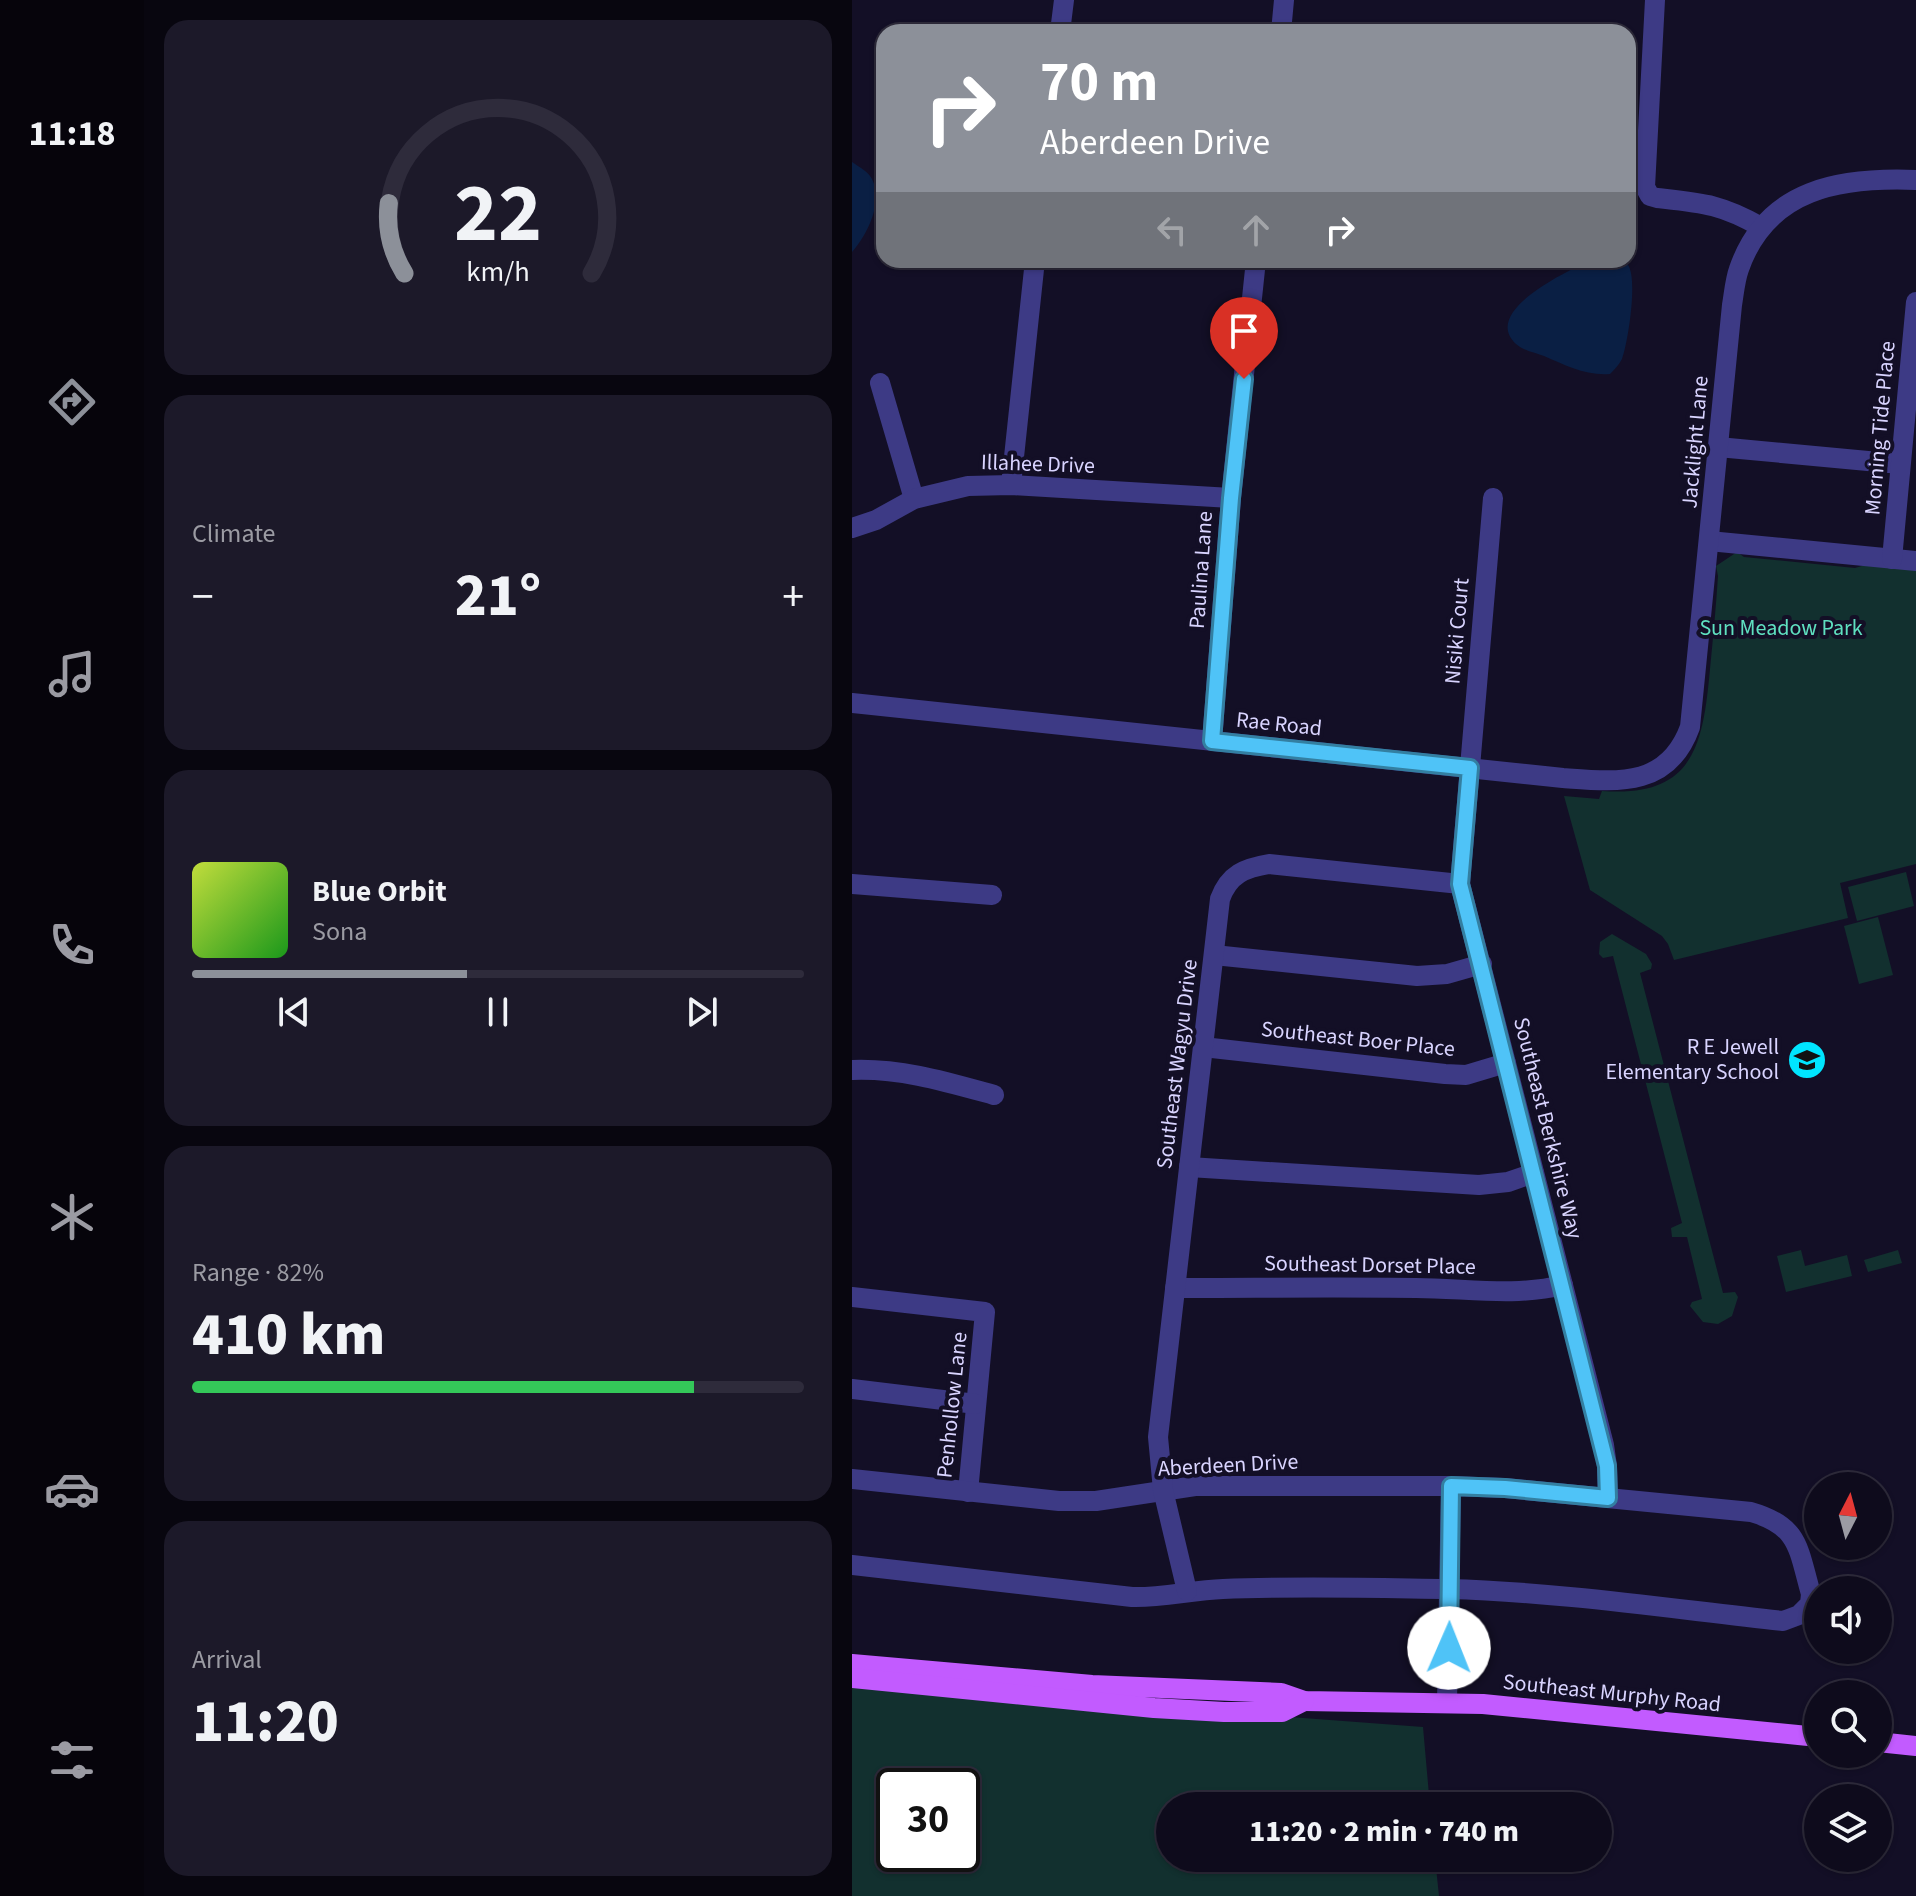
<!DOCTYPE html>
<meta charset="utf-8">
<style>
body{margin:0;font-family:"Source Sans 3",sans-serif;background:#1c1929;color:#f1f3f6;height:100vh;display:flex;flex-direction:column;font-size:30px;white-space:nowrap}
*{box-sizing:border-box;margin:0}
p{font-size:26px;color:#9b9ba3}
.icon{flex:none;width:44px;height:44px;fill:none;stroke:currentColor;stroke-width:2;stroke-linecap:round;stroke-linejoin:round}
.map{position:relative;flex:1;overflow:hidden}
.panel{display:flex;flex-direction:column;gap:20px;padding:20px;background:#08060f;width:708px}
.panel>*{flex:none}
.guide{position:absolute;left:24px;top:24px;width:760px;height:244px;border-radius:24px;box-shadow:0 2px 6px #0004,0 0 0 2px #2e2b3b;background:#8c9099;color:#fff;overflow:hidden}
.needle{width:52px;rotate:6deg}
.controls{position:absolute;left:952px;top:1472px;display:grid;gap:16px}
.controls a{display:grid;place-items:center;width:88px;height:88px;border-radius:50%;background:#0e0b1c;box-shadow:0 2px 6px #0004,0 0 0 2px #2e2b3b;font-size:40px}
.speed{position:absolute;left:24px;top:1768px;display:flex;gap:16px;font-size:40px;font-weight:700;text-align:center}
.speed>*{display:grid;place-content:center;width:104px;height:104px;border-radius:50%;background:#0e0b1c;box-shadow:0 2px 6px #0004,0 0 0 2px #2e2b3b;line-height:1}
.speed .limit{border:4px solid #111;border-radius:12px;background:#fff;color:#111}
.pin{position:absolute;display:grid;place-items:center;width:68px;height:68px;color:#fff;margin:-82px -34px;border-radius:50% 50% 50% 0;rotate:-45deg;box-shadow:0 0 8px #0007}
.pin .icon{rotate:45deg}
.me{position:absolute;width:88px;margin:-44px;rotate:1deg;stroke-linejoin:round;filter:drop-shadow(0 0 6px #0008)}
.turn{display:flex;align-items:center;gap:28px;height:168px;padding:0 32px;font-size:36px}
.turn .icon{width:104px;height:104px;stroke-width:2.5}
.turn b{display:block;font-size:56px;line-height:68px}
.lanes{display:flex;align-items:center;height:76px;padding:0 32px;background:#0003;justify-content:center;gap:40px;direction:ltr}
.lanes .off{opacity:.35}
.big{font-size:60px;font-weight:800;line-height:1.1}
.panel .widget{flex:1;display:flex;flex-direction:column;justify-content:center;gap:12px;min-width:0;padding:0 28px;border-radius:24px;background:#1c1929}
.panel .dial{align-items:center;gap:0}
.dial svg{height:208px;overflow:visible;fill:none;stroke:#2e2b3b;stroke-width:7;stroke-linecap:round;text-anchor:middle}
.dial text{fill:#f1f3f6;stroke:none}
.song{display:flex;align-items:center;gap:24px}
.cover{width:96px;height:96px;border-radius:12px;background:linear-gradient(135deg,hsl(70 70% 55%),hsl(120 70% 35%))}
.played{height:8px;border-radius:4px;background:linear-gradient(90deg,#8c9099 45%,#2e2b3b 45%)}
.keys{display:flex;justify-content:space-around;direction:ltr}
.heat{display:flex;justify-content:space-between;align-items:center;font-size:44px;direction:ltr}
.charge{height:12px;border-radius:6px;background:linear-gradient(90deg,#34c759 82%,#2e2b3b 0)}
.trip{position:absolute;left:304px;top:1792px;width:456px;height:80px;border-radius:40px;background:#0e0b1c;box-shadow:0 2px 6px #0004,0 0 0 2px #2e2b3b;font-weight:800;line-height:80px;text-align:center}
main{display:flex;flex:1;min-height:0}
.tabs{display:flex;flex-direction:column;width:144px;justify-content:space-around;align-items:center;background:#06040b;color:#9b9ba3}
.tabs .icon{width:56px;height:56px}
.tabs .on{color:#8c9099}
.tabs b{font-size:36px;color:#f1f3f6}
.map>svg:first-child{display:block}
.green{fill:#12302f;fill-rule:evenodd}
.water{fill:#0a1f44}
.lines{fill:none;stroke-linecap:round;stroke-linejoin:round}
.minor{stroke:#3d3a85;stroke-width:20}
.major{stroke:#c25bff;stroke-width:20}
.route-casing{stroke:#337fa1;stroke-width:20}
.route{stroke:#4fc3f7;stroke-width:14}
.labels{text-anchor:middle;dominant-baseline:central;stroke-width:8;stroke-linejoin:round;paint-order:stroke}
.street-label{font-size:22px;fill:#d9d4ff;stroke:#130f26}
.park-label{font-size:22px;fill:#5fe0c0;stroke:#130f26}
.poi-label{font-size:22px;fill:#d9d4ff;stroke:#130f26;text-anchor:end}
</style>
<main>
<nav class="tabs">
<b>11:18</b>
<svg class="icon on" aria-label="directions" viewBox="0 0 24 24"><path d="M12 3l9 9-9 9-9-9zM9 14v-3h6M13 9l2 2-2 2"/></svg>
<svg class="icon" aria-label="music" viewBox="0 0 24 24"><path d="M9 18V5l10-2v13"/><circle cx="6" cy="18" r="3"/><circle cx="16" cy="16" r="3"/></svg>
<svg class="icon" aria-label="phone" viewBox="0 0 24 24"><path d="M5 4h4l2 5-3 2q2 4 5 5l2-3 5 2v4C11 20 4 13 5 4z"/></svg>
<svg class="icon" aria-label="climate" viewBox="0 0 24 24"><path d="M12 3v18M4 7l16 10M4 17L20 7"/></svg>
<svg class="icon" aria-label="car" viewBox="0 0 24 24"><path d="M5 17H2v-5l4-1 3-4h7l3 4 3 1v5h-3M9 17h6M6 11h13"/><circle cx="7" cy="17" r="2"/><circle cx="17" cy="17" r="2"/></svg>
<svg class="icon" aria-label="filters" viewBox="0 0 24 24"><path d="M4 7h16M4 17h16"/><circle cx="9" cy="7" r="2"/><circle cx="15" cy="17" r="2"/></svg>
</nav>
<section class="panel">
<div class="widget dial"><svg viewBox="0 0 100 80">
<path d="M14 69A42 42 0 1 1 86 69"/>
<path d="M14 69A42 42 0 0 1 8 42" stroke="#8c9099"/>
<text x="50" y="56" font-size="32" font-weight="700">22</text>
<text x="50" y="72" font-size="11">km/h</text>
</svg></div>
<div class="widget"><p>Climate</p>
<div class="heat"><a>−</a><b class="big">21°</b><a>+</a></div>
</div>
<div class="widget">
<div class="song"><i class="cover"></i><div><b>Blue Orbit</b><p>Sona</p></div></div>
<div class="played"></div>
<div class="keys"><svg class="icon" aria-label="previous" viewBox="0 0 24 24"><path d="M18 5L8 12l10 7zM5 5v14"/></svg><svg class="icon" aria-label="pause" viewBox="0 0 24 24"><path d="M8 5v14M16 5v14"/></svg><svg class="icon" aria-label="next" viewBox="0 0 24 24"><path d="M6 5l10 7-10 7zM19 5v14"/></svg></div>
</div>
<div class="widget"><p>Range · 82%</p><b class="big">410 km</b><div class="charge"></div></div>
<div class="widget"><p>Arrival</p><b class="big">11:20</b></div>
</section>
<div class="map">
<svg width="1064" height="1896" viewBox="0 0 1064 1896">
<rect width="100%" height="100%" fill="#130f26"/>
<!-- green -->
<g class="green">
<path d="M885 552 892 557 1003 568 1013 565 1064 570V864L988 883 996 918 822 960 816 944 810 936 738 890 712 796 747 799 750 791C842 798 851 745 858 669 861 638 864 607 866 576L864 566Z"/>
<path d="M1054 872 1062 906 1005 921 996 887Z"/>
<path d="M1026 917 1041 975 1007 984 992 926Z"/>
<path d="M760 934 794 954 800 964 799 969 788 973 871 1293 883 1292 886 1297 880 1316 866 1324 851 1322 838 1306 840 1302 850 1299 835 1237H820L819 1228 830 1223 761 956 751 958 747 954 748 942Z"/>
<path d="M949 1250 953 1266 995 1255 1000 1276 934 1292 925 1256Z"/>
<path d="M1046 1250 1050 1263 1016 1272 1012 1260Z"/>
<path d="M0 1684 571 1727 578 1806H318V1858H583L587 1896H0ZM42 1786H110V1854H42Z"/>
</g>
<!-- water -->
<g class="water">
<path d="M0 162C7 167 16 171 20 179 32 202 15 235 0 252Z"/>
<path d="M739 260C750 260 769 256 776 265 786 279 776 343 770 359 767 365 762 370 758 374 734 376 713 365 692 356 684 353 672 351 664 344 628 311 718 270 739 260Z"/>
</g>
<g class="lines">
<!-- minor -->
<g class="minor">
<path d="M803 0 793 187 798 196 805 198C850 203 869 204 909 227"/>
<path d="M208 32 212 0"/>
<path d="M429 32 432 0"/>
<path d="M28 383 62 499"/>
<path d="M866 447 1048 464"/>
<path d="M159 485 183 260"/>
<path d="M641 498 608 884 752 1445 755 1466 756 1498"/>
<path d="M0 528 24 520 62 499 116 486 159 485 379 498"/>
<path d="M857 541 1064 561"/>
<path d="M1040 559 1064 302"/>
<path d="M0 703 711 778C766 782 816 788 838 727L880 305C882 293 883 280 887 269 915 188 989 177 1064 180"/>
<path d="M360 741 379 498 404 260"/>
<path d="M0 884 140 895"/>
<path d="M362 955 565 976 595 974 630 964"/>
<path d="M351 1047 593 1074 614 1075 654 1063"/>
<path d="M0 1070C49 1068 95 1082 142 1095"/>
<path d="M337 1167 627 1185 656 1182 682 1173"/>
<path d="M323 1288C403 1288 484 1287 564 1288 613 1288 662 1297 711 1285"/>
<path d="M0 1297 133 1312 116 1492"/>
<path d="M0 1389 124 1404"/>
<path d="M0 1479 207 1501H244L343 1486H599L653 1488 899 1512C948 1526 946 1549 959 1594L958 1604 947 1615 931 1621C820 1609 708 1592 596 1589 521 1588 446 1586 371 1589 340 1590 310 1598 280 1597L0 1565"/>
<path d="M335 1591 311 1490 306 1437 368 899C377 874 393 868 417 864L608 884"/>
<path d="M595 1702 599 1486"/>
</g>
<!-- major -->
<g class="major">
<path d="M0 1664 240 1685 429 1693 452 1701 631 1704 966 1737"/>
<path d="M0 1678 302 1708 372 1712H430L452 1701"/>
<path d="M1026 1742 1064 1746"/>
</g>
</g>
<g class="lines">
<defs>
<path id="route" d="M392 379 379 498 360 741 618 768 608 884 755 1466 756 1498 653 1488 599 1486 597 1648"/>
</defs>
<!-- route casing -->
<use href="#route" class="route-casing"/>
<!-- route -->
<use href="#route" class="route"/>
</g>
<!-- icons -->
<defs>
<symbol id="school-disc" viewBox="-11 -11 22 22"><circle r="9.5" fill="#00e5ff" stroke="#130f26"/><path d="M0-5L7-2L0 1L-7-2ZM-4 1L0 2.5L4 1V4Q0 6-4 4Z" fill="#111"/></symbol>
</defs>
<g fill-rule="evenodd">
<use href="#school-disc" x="933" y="1038" width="44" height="44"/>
</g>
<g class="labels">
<!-- street labels -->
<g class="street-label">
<text transform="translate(1028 428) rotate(-85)">Morning Tide Place</text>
<text transform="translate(843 442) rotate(-85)">Jacklight Lane</text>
<text transform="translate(186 464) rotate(2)">Illahee Drive</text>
<text transform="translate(349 570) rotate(-86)">Paulina Lane</text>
<text transform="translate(605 631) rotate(-85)">Nisiki Court</text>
<text transform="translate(427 724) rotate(6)">Rae Road</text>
<text transform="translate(506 1039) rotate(6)">Southeast Boer Place</text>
<text transform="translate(325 1064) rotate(-83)">Southeast Wagyu Drive</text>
<text transform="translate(696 1128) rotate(76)">Southeast Berkshire Way</text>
<text transform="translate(518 1265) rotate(1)">Southeast Dorset Place</text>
<text transform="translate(100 1405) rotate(-84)">Penhollow Lane</text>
<text transform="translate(376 1465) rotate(-3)">Aberdeen Drive</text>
<text transform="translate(760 1693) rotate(6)">Southeast Murphy Road</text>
</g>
<!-- park labels -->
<g class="park-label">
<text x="929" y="628">Sun Meadow Park</text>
</g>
<!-- poi labels -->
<g class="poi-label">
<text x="927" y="1047">R E Jewell<tspan x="927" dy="25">Elementary School</tspan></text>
</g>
</g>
</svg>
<div class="controls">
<a><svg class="needle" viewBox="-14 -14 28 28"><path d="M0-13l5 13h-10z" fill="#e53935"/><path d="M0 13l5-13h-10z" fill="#9b9ba3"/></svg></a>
<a><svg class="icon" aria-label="sound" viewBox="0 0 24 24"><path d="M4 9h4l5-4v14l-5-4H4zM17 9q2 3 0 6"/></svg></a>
<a><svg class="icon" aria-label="search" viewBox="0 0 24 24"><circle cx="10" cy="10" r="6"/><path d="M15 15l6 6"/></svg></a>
<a><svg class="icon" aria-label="layers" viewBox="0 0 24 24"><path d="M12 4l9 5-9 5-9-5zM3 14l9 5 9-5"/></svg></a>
</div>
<div class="speed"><div class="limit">30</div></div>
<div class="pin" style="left:392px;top:379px;background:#d93025"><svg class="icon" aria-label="arrive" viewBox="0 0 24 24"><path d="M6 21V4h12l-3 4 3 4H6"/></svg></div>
<svg class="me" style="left:597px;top:1648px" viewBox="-20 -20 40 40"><circle r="19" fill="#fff"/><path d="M0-13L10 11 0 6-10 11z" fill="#4fc3f7"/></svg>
<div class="trip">11:20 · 2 min · 740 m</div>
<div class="guide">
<div class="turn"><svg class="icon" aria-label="right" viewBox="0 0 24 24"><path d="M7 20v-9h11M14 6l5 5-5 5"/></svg><div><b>70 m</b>Aberdeen Drive</div></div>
<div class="lanes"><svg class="icon off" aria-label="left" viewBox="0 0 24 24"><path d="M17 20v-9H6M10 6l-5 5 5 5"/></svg><svg class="icon off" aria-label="ahead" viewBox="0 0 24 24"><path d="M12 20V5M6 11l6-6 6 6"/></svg><svg class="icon" aria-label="right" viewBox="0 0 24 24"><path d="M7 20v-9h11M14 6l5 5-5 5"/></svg></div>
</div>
</div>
</main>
